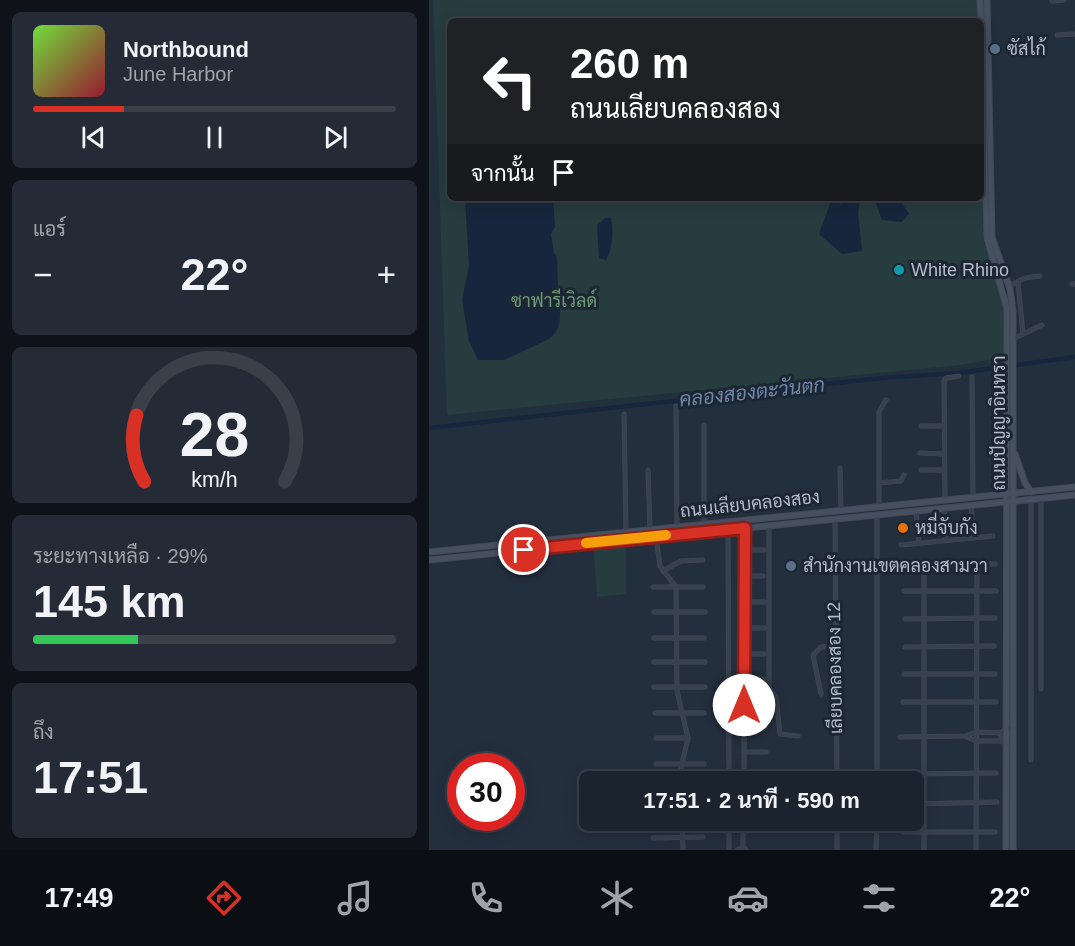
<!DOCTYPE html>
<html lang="th">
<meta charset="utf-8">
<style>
body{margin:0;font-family:Arial,Sarabun,sans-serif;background:#242b36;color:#f1f3f6;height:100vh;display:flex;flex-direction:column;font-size:22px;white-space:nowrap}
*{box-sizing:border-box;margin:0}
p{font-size:20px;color:#a0a4aa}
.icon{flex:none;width:33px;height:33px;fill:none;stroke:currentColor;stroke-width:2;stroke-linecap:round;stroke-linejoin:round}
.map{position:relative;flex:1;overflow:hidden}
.details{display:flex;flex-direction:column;gap:12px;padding:12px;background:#0f1319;width:429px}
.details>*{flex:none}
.banner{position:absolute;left:18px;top:18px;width:537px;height:183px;border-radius:9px;box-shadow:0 3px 15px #0003,0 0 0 2px #39404a;background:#202124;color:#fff;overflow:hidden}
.speed{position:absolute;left:18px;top:753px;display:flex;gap:12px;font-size:30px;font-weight:700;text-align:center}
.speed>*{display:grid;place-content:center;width:78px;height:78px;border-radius:50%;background:#1b232e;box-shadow:0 3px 15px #0003,0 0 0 2px #39404a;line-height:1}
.speed .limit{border:9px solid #d22;background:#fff;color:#111}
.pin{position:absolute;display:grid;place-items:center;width:51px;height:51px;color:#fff;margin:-26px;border:3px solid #fff;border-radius:50%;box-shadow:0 2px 6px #0007}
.me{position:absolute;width:66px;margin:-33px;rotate:0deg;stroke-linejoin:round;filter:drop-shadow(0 0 4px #0008)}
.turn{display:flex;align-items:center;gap:21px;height:126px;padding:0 24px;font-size:27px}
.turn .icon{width:78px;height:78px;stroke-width:2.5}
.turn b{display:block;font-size:42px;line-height:51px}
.then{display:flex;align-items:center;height:57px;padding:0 24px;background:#0003;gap:12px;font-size:22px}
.big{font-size:45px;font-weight:700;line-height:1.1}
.details .tile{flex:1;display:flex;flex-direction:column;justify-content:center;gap:9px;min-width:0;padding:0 21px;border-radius:9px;background:#242b36}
.details .dial{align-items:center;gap:0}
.dial svg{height:156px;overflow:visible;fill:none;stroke:#39404a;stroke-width:7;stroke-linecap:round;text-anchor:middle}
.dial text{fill:#f1f3f6;stroke:none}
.song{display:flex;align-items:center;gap:18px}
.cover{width:72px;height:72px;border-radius:9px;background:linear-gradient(135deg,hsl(100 70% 55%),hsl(350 70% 35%))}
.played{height:6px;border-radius:3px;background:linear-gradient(90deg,#d93025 25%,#39404a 25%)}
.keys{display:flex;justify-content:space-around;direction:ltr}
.heat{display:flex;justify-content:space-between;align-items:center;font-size:33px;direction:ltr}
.charge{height:9px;border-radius:4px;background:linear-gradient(90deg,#34c759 29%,#39404a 0)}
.trip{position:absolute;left:150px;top:771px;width:345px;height:60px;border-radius:9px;background:#1b232e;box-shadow:0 3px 15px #0003,0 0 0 2px #39404a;font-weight:700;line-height:60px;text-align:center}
.menu{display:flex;height:96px;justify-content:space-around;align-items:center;background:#0b0e12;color:#a0a4aa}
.menu .icon{width:42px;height:42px}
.menu .active{color:#d93025}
.menu b{font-size:27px;color:#f1f3f6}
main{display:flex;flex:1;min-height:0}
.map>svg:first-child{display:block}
.green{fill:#263c3f}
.water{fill:#17263c}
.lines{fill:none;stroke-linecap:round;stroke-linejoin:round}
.canal{stroke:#17263c;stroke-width:4.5}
.street-casing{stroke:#414a57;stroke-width:5}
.secondary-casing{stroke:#414a57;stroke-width:7}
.street{stroke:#38414e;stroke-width:4}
.secondary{stroke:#465061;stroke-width:5}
.route-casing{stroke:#8d1f18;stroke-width:15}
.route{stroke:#d93025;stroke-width:10}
.slow{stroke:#f59e0b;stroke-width:10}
.service-dot{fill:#5c6f8a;stroke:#1d2633;stroke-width:2}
.culture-dot{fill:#0f9aa8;stroke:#1d2633;stroke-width:2}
.food-dot{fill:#e8710a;stroke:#1d2633;stroke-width:2}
.labels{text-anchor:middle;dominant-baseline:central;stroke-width:6;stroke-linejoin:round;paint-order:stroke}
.poi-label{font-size:18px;fill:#b4bcc9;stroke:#1d2633;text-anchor:start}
.park-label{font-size:18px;fill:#6b9a76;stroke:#1d2633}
.street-label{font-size:18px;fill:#b4bcc9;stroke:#1d2633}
.water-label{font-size:20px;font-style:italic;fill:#6d86a8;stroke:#1d2633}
</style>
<main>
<section class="details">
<div class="tile">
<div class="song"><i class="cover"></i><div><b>Northbound</b><p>June Harbor</p></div></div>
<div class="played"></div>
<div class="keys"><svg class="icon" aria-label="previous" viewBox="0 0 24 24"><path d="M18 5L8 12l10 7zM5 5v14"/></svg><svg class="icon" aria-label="pause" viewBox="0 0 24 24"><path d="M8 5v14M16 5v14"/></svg><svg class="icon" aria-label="next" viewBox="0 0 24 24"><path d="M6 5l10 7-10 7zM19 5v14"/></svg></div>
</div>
<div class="tile"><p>แอร์</p>
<div class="heat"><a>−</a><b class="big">22°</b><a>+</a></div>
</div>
<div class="tile dial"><svg viewBox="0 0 100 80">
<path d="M14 69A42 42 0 1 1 86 69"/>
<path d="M14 69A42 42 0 0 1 10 35" stroke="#d93025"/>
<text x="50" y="56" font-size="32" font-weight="700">28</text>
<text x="50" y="72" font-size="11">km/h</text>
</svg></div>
<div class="tile"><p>ระยะทางเหลือ · 29%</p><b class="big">145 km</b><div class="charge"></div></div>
<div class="tile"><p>ถึง</p><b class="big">17:51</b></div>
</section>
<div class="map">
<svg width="646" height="850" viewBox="0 0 646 850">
<rect width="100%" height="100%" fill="#242f3e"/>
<!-- green -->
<g class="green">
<path d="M4 0H548L549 21H21V198H552V132L554 239 576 307 575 357 531 365 18 415Z"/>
<path d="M197 539V594L168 597 164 542Z"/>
</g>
<!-- water -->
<g class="water">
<path d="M36 198H124L126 227 122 234 125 253 128 257 129 286 124 292V307L131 309C131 322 131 331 120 339L75 360H49L40 341 33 300 40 266Z"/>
<path d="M403 198 412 204 417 198H431L429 213 433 251 413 254 390 234Z"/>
<path d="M445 198H469L480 214 473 222 453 220Z"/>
<path d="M177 218H182C185 229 183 251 177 260L170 258 168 225Z"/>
</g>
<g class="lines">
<!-- canal -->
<path class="canal" d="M0 428 453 378 529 373 646 357"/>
<defs>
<g id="street">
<path d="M623 1 635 0"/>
<path d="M628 35 646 34"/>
<path d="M589 282 594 334"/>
<path d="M643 284H646"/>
<path d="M580 286 596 278 611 276"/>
<path d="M584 339 613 325"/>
<path d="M543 377 544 497"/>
<path d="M247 406 248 526"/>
<path d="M195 414 197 531"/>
<path d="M275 425V523"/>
<path d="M492 426H515"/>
<path d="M491 453 515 454"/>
<path d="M411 468 412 510"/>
<path d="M219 470 221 529"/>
<path d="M492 470H515"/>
<path d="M450 483 472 481 475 475"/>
<path d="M612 499V689"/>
<path d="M516 500 515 381 517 378 530 376"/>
<path d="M602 500V760"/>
<path d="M450 506V412L457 400"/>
<path d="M542 506 545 537"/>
<path d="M515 509 517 540"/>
<path d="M487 512 490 543"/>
<path d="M448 515V782"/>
<path d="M406 519 408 782"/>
<path d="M340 526V688L347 697 351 734 369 736"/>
<path d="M299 530 300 782"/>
<path d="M227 537 231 566 247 587 248 691 259 738 252 768V782"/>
<path d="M472 545 564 536"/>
<path d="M316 550H335"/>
<path d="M476 564H566"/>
<path d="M234 571 252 561 274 560"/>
<path d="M316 576H334"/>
<path d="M224 587H274"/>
<path d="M475 591H567"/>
<path d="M316 602H336"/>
<path d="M225 612H276"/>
<path d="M476 619 566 618"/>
<path d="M316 628H336"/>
<path d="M225 638H275"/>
<path d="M476 647 565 646"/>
<path d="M316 654H335"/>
<path d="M225 662H276"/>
<path d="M475 674H566"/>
<path d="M315 679H335"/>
<path d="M225 687H276"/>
<path d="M392 694 384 655 392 647 406 646"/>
<path d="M474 702H567"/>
<path d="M315 705H335"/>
<path d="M226 713H275"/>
<path d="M315 727 335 728"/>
<path d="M471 737 537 736 547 732 572 733"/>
<path d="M538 737 547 741H571"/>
<path d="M227 738H259"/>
<path d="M578 745 572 741V733L578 728H585"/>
<path d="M315 752H337"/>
<path d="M227 764H275"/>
<path d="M475 774 567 773"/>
<path d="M315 777H337"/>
<path d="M315 782 316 528"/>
<path d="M484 804 568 802"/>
<path d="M253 820 254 850"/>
<path d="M300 820V850"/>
<path d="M314 820V847L317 850"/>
<path d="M314 828H337"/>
<path d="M474 832H566"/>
<path d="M224 838 274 837"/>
<path d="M308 850 314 847"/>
<path d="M408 850V820"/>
<path d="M447 850 448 820"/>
<path d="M495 850V564"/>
<path d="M547 850 548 564"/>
</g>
<g id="secondary">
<path d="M551 0 552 21"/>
<path d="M558 0 563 237 581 289 584 311V850"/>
<path d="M552 43 558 238 578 309 577 850"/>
<path d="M586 454 596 483 602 492"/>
<path d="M0 552 646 487"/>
<path d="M0 560 646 495"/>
</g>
</defs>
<!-- street casing -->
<use href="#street" class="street-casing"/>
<!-- secondary casing -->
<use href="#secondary" class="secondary-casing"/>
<!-- street -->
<use href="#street" class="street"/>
<!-- secondary -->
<use href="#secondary" class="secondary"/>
</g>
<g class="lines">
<defs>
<path id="route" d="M95 550 316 528 315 705"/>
</defs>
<!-- route casing -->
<use href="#route" class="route-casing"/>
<!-- route -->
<use href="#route" class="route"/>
<!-- slow -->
<path class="slow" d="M157 543 237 535"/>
</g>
<!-- markers -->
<g class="service-dot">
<circle cx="566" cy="49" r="6"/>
<circle cx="362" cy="566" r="6"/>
</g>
<circle class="culture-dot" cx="470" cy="270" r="6"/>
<circle class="food-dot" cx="474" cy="528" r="6"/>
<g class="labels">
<!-- poi labels -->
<g class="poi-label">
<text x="578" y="49">ซัสไก้</text>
<text x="482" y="270">White Rhino</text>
<text x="486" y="528">หมี่จับกัง</text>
<text x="374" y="566">สำนักงานเขตคลองสามวา</text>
</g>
<!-- park labels -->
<g class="park-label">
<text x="125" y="301">ซาฟารีเวิลด์</text>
</g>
<!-- street labels -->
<g class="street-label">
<text transform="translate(570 423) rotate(-90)">ถนนปัญญาอินทรา</text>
<text transform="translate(321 504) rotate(-6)">ถนนเลียบคลองสอง</text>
<text transform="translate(406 668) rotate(-91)">เลียบคลองสอง 12</text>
</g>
<!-- water labels -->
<g class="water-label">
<text transform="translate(323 392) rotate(-6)">คลองสองตะวันตก</text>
</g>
</g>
</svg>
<div class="speed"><div class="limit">30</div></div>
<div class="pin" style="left:95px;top:550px;background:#d93025"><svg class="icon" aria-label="arrive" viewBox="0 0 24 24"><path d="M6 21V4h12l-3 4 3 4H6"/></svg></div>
<svg class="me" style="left:315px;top:705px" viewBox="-20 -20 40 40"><circle r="19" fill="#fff"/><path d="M0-13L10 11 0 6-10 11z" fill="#d93025"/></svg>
<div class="trip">17:51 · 2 นาที · 590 m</div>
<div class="banner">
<div class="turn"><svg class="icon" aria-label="left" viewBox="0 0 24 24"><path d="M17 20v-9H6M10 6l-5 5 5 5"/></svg><div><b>260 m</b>ถนนเลียบคลองสอง</div></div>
<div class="then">จากนั้น<svg class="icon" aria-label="arrive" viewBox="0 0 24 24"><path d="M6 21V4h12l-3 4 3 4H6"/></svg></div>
</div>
</div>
</main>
<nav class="menu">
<b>17:49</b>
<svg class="icon active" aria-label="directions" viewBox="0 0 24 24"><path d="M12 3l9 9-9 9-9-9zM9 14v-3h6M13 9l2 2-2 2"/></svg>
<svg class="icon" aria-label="music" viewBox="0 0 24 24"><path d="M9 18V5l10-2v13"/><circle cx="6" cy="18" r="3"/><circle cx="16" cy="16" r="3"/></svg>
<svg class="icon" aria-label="phone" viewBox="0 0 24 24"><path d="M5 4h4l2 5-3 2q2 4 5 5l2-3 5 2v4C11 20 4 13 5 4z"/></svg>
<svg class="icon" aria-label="climate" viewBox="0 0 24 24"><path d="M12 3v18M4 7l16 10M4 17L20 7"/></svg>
<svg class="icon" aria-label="car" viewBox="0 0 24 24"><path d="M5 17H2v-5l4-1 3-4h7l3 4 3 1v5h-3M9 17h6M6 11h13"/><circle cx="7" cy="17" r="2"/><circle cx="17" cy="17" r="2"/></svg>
<svg class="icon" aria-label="filters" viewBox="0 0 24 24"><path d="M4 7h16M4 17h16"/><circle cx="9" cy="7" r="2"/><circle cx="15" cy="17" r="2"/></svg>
<b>22°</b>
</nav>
